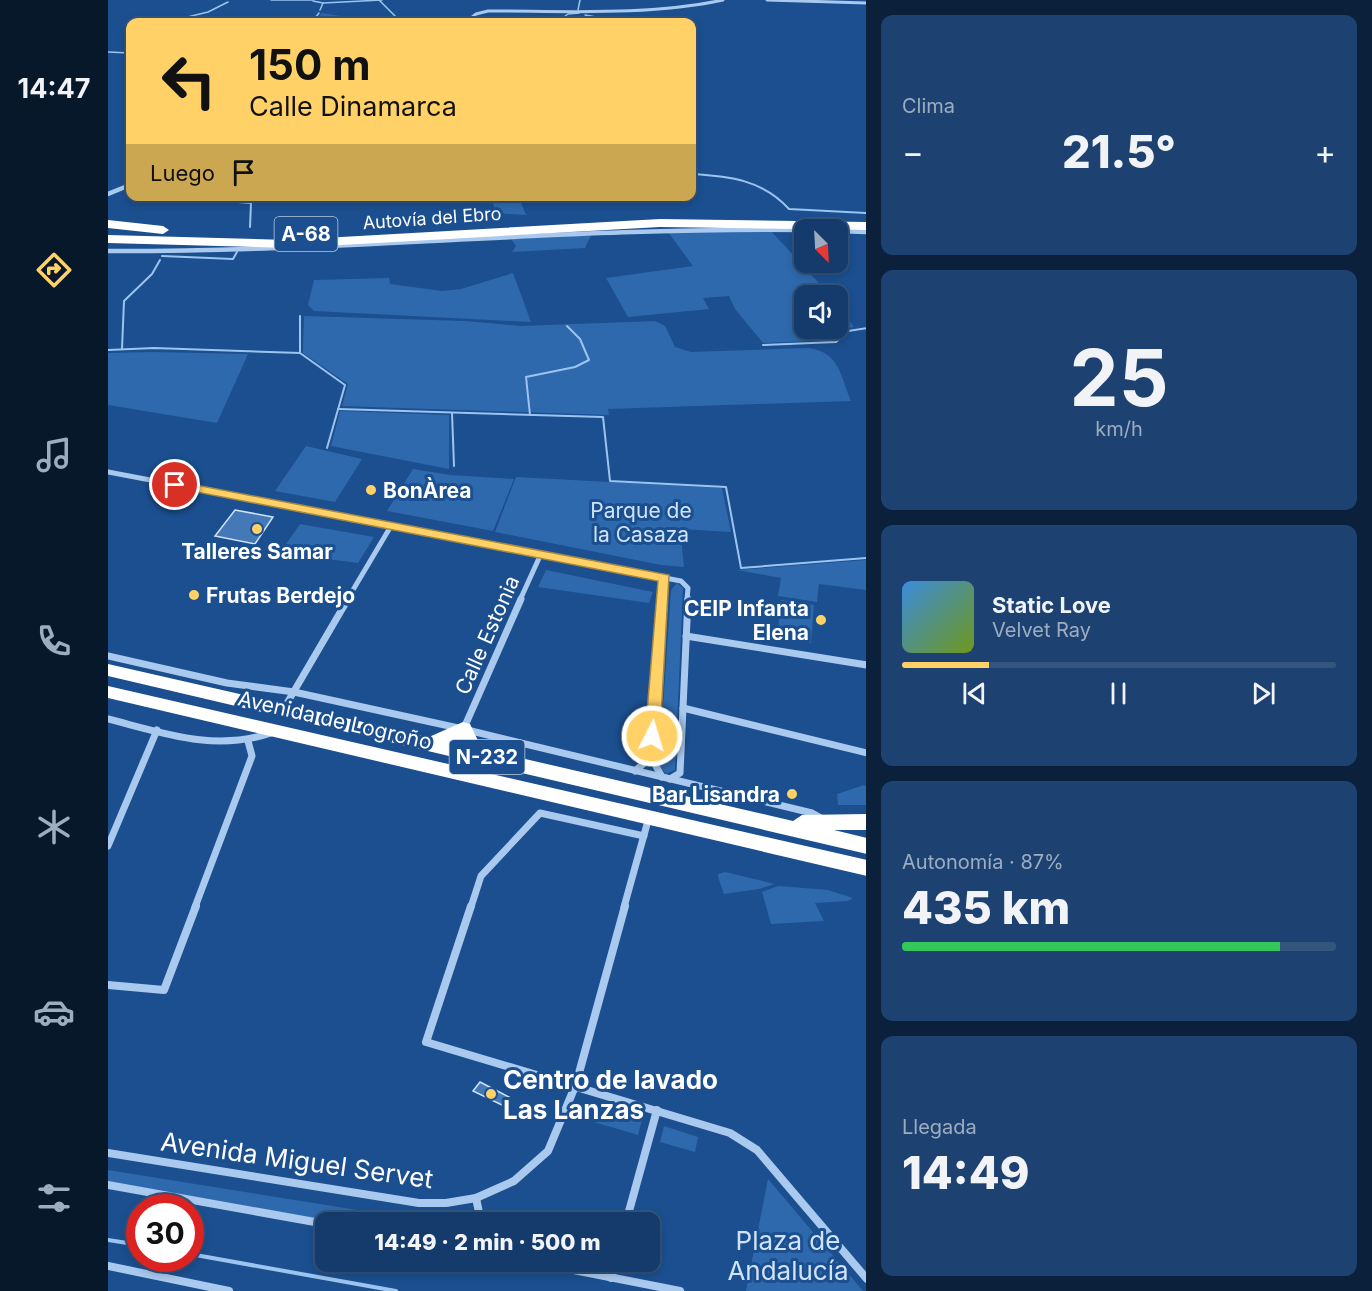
<!DOCTYPE html>
<html lang="es">
<meta charset="utf-8">
<style>
body{margin:0;font-family:Inter,sans-serif;background:#1d4271;color:#f1f3f6;height:100vh;display:flex;flex-direction:column;font-size:22px;white-space:nowrap}
*{box-sizing:border-box;margin:0}
p{font-size:20px;color:#9dadc1}
.icon{flex:none;width:33px;height:33px;fill:none;stroke:currentColor;stroke-width:2;stroke-linecap:round;stroke-linejoin:round}
.map{position:relative;flex:1;overflow:hidden}
.details{display:flex;flex-direction:column;gap:15px;padding:15px;background:#0b203b;width:506px}
.details>*{flex:none}
.banner{position:absolute;left:18px;top:18px;width:570px;height:183px;border-radius:12px;box-shadow:0 3px 9px #0003,0 0 0 2px #33557e;background:#ffd166;color:#111;overflow:hidden}
.needle{width:39px;rotate:156deg}
.fabs{position:absolute;left:686px;top:219px;display:grid;gap:12px}
.fabs a{display:grid;place-items:center;width:54px;height:54px;border-radius:12px;background:#143b6b;box-shadow:0 3px 9px #0003,0 0 0 2px #33557e;font-size:30px}
.speed{position:absolute;left:18px;top:1194px;display:flex;gap:12px;font-size:30px;font-weight:700;text-align:center}
.speed>*{display:grid;place-content:center;width:78px;height:78px;border-radius:50%;background:#143b6b;box-shadow:0 3px 9px #0003,0 0 0 2px #33557e;line-height:1}
.speed .limit{border:9px solid #d22;background:#fff;color:#111}
.pin{position:absolute;display:grid;place-items:center;width:51px;height:51px;color:#fff;margin:-26px;border:3px solid #fff;border-radius:50%;box-shadow:0 2px 6px #0007}
.me{position:absolute;width:66px;margin:-33px;rotate:5deg;stroke-linejoin:round;filter:drop-shadow(0 0 4px #0008)}
.turn{display:flex;align-items:center;gap:21px;height:126px;padding:0 24px;font-size:27px}
.turn .icon{width:78px;height:78px;stroke-width:2.5}
.turn b{display:block;font-size:42px;line-height:51px}
.then{display:flex;align-items:center;height:57px;padding:0 24px;background:#0003;gap:12px;font-size:22px}
.big{font-size:45px;font-weight:800;line-height:1.1}
.details .card{flex:1;display:flex;flex-direction:column;justify-content:center;gap:9px;min-width:0;padding:0 21px;border-radius:12px;background:#1d4271}
.details .dial{align-items:center;gap:0}
.dial b{font-size:78px;line-height:1}
.song{display:flex;align-items:center;gap:18px}
.cover{width:72px;height:72px;border-radius:9px;background:linear-gradient(135deg,hsl(210 70% 55%),hsl(80 70% 35%))}
.played{height:6px;border-radius:3px;background:linear-gradient(90deg,#ffd166 20%,#33557e 20%)}
.keys{display:flex;justify-content:space-around;direction:ltr}
.heat{display:flex;justify-content:space-between;align-items:center;font-size:33px;direction:ltr}
.charge{height:9px;border-radius:4px;background:linear-gradient(90deg,#34c759 87%,#33557e 0)}
.trip{position:absolute;left:207px;top:1212px;width:345px;height:60px;border-radius:12px;background:#143b6b;box-shadow:0 3px 9px #0003,0 0 0 2px #33557e;font-weight:800;line-height:60px;text-align:center}
main{display:flex;flex:1;min-height:0}
.tab-bar{display:flex;flex-direction:column;width:108px;justify-content:space-around;align-items:center;background:#08182b;color:#9dadc1}
.tab-bar .icon{width:42px;height:42px}
.tab-bar .current{color:#ffd166}
.tab-bar b{font-size:27px;color:#f1f3f6}
.map>svg:first-child{display:block}
.green{fill:#2e69ad}
.lines{fill:none;stroke-linecap:round;stroke-linejoin:round}
.stream-far2{stroke:#9cc4f0;stroke-width:1.5}
.stream-far1{stroke:#9cc4f0;stroke-width:2}
.stream{stroke:#9cc4f0;stroke-width:4}
.building{fill:#4478b7;stroke:#cfe3fa;stroke-width:1.5}
.street-far4{stroke:#a9c9ee;stroke-width:3}
.street-far3{stroke:#a9c9ee;stroke-width:4.5}
.street-far2{stroke:#a9c9ee;stroke-width:5}
.street-far1{stroke:#a9c9ee;stroke-width:7}
.street{stroke:#a9c9ee;stroke-width:8}
.highway{fill:#fff;fill-rule:evenodd}
.route{fill:#ffd166;stroke:#a68842;stroke-width:1.5}
.poi-dot{fill:#ffd166;stroke:#1b4f8f;stroke-width:2}
.labels{text-anchor:middle;dominant-baseline:central;stroke-width:6;stroke-linejoin:round;paint-order:stroke}
.far-street-label{font-size:18px;fill:#fff;stroke:#1b4f8f}
.shield{fill:#1b4f8f;stroke:#bbcadd;stroke-width:1.5}
.shield-label{font-size:20px;font-weight:bold;fill:#fff}
.poi-label{font-size:21px;font-weight:bold;fill:#fff;stroke:#1b4f8f;text-anchor:start}
.park-label{font-size:21px;fill:#cfe3fa;stroke:#1b4f8f}
.street-label{font-size:21px;fill:#fff;stroke:#1b4f8f}
.near-poi-label{font-size:26px;font-weight:bold;fill:#fff;stroke:#1b4f8f;text-anchor:start}
.near-street-label{font-size:26px;fill:#fff;stroke:#1b4f8f}
.near-park-label{font-size:26px;fill:#cfe3fa;stroke:#1b4f8f}
</style>
<main>
<nav class="tab-bar">
<b>14:47</b>
<svg class="icon current" aria-label="directions" viewBox="0 0 24 24"><path d="M12 3l9 9-9 9-9-9zM9 14v-3h6M13 9l2 2-2 2"/></svg>
<svg class="icon" aria-label="music" viewBox="0 0 24 24"><path d="M9 18V5l10-2v13"/><circle cx="6" cy="18" r="3"/><circle cx="16" cy="16" r="3"/></svg>
<svg class="icon" aria-label="phone" viewBox="0 0 24 24"><path d="M5 4h4l2 5-3 2q2 4 5 5l2-3 5 2v4C11 20 4 13 5 4z"/></svg>
<svg class="icon" aria-label="climate" viewBox="0 0 24 24"><path d="M12 3v18M4 7l16 10M4 17L20 7"/></svg>
<svg class="icon" aria-label="car" viewBox="0 0 24 24"><path d="M5 17H2v-5l4-1 3-4h7l3 4 3 1v5h-3M9 17h6M6 11h13"/><circle cx="7" cy="17" r="2"/><circle cx="17" cy="17" r="2"/></svg>
<svg class="icon" aria-label="filters" viewBox="0 0 24 24"><path d="M4 7h16M4 17h16"/><circle cx="9" cy="7" r="2"/><circle cx="15" cy="17" r="2"/></svg>
</nav>
<div class="map">
<svg width="759" height="1291" viewBox="0 0 759 1291">
<rect width="100%" height="100%" fill="#1b4f8f"/>
<!-- green -->
<g class="green">
<path d="M214 13 270 22H275H206Z"/>
<path d="M383 197H411L418 215 388 213Z"/>
<path d="M663 231 722 295 696 296V328H729V304L746 327 737 329 725 340 655 343 627 309 621 296 595 298 601 309 520 317 498 278 585 266 560 232Z"/>
<path d="M483 235 477 248 404 252 408 246 403 239Z"/>
<path d="M405 273 423 322 206 311 200 305 206 280 281 278 282 284 334 291 353 289Z"/>
<path d="M196 316 357 321 413 326 547 321 557 326 567 347 583 352 701 348C732 353 732 375 743 401L500 409 501 415 234 406 240 384 195 353Z"/>
<path d="M44 352 140 354 109 423 0 405V353Z"/>
<path d="M232 411 341 415V469L223 446Z"/>
<path d="M198 446 254 459 227 502 167 491Z"/>
<path d="M305 469 342 475 406 479 385 531 279 511Z"/>
<path d="M408 477 614 488 623 532 572 529 576 567 553 565 387 532Z"/>
<path d="M192 524 266 537 250 563 172 553Z"/>
<path d="M758 560V590L711 584 709 602 670 596 673 578 629 570Z"/>
<path d="M438 570 545 592 541 603 430 587Z"/>
<path d="M569 583 575 588 567 770 558 774 551 765 563 590Z"/>
<path d="M673 600 706 605 703 643 669 639Z"/>
<path d="M756 785 758 786V805H730L729 794Z"/>
<path d="M617 872 667 884 651 889 616 894 610 877V874Z"/>
<path d="M670 886 720 890 745 898 740 901 707 903 716 921 663 924 654 892Z"/>
<path d="M491 1107 534 1120 530 1135 486 1122Z"/>
<path d="M556 1126 590 1137 587 1152 552 1142Z"/>
<path d="M0 1170 318 1221 360 1215V1222H222L0 1181Z"/>
<path d="M660 1179 755 1291H638Z"/>
</g>
<g class="lines">
<!-- stream-far2 -->
<g class="stream-far2">
<path d="M163 0H205"/>
<path d="M271 0 291 20"/>
<path d="M205 1 215 3 212 10"/>
<path d="M215 3 274 0"/>
<path d="M470 10 472 0"/>
<path d="M477 15 488 17"/>
<path d="M59 22 100 12 120 2"/>
<path d="M204 22 211 13"/>
<path d="M449 22 460 14 471 13"/>
<path d="M0 52 22 53"/>
</g>
<!-- stream-far1 -->
<g class="stream-far1">
<path d="M584 174C621 176 655 180 681 209L759 213"/>
<path d="M50 196 143 203 142 227"/>
<path d="M54 256 125 259 129 252"/>
<path d="M192 316V353"/>
<path d="M655 345 728 342 740 331 759 328"/>
<path d="M14 349 16 301 44 274 52 260"/>
<path d="M0 350 46 348 192 353 237 385 219 448"/>
<path d="M230 409 495 417 502 481 618 487 633 568 759 558"/>
<path d="M344 413 346 466"/>
<path d="M422 415 418 377 467 367 481 360 472 339 459 326"/>
</g>
<!-- stream -->
<g class="stream">
<path d="M0 1240 32 1245"/>
<path d="M82 1254 288 1291"/>
</g>
</g>
<!-- building -->
<g class="building">
<path d="M127 510 165 517 147 544 107 536Z"/>
<path d="M372 1082 401 1097 396 1106 365 1091Z"/>
</g>
<g class="lines">
<!-- street-far4 -->
<g class="street-far4">
<path d="M659 0 759 3"/>
<path d="M358 22 368 14 380 11C456 11 541 16 615 0"/>
</g>
<!-- street-far3 -->
<g class="street-far3">
<path d="M0 194 22 185"/>
<path d="M729 231 759 232"/>
<path d="M0 251C232 252 464 227 696 230"/>
</g>
<!-- street-far2 -->
<g class="street-far2">
<path d="M0 472 573 581 580 588 579 600"/>
<path d="M239 600 283 526"/>
<path d="M412 600 432 556"/>
<path d="M555 600 557 578"/>
</g>
<!-- street-far1 -->
<g class="street-far1">
<path d="M578 636 759 665"/>
<path d="M0 656 119 683 186 692 355 729 704 813 713 818"/>
<path d="M575 708 759 753"/>
<path d="M175 710 240 599"/>
<path d="M0 719C55 733 107 752 163 733"/>
<path d="M356 728 413 599"/>
<path d="M527 771 543 757"/>
<path d="M554 777 543 757 555 599"/>
<path d="M562 779 572 773 580 599"/>
<path d="M0 846 49 730"/>
<path d="M87 907 144 756 140 741"/>
<path d="M363 907 373 876 432 813 536 836"/>
<path d="M516 907 541 817"/>
</g>
<!-- street -->
<g class="street">
<path d="M363 906 318 1042 622 1133 649 1150 759 1279"/>
<path d="M0 985 56 990 88 906"/>
<path d="M0 1153 311 1203H338L368 1198 406 1181 440 1151 468 1084 517 906"/>
<path d="M0 1185 218 1224"/>
<path d="M368 1198 373 1222"/>
<path d="M518 1222 549 1110"/>
<path d="M425 1262 572 1291"/>
<path d="M0 1266 121 1291"/>
<path d="M503 1278 508 1262"/>
</g>
<!-- highway -->
<g class="highway">
<path d="M552 219 759 222V230L552 227 180 248 0 243V235L180 240Z"/>
<path d="M0 220 55 226 61 230 55 234 0 228Z"/>
<path d="M0 664 321 737 355 722 362 724 374 749 685 821 694 815 759 814V830H726L759 838V854L0 676Z"/>
<path d="M0 686 759 860V876L0 698Z"/>
</g>
</g>
<!-- route -->
<path class="route" d="M67 481 561 575 552 736 544 741 537 736 550 581 63 487V482Z"/>
<!-- markers -->
<g class="poi-dot">
<circle cx="263" cy="490" r="6"/>
<circle cx="149" cy="529" r="6"/>
<circle cx="86" cy="595" r="6"/>
<circle cx="713" cy="620" r="6"/>
<circle cx="684" cy="794" r="6"/>
<circle cx="383" cy="1094" r="6"/>
</g>
<g class="labels">
<!-- far-street labels -->
<g class="far-street-label">
<text transform="translate(324 218) rotate(-4)">Autovía del Ebro</text>
</g>
<!-- shield labels -->
<g class="shield">
<rect x="166.5" y="217" width="63" height="34" rx="4.5"/>
<rect x="341.5" y="740" width="75" height="34" rx="4.5"/>
</g>
<g class="shield-label">
<text x="198" y="234">A-68</text>
<text x="379" y="757">N-232</text>
</g>
<!-- poi labels -->
<g class="poi-label">
<text x="275" y="490">BonÀrea</text>
<text x="149" y="551" text-anchor="middle">Talleres Samar</text>
<text x="98" y="595">Frutas Berdejo</text>
<text x="701" y="608" text-anchor="end">CEIP Infanta<tspan x="701" dy="24">Elena</tspan></text>
<text x="672" y="794" text-anchor="end">Bar Lisandra</text>
</g>
<!-- park labels -->
<g class="park-label">
<text x="533" y="510">Parque de<tspan x="533" dy="24">la Casaza</tspan></text>
</g>
<!-- street labels -->
<g class="street-label">
<text transform="translate(379 635) rotate(-66)">Calle Estonia</text>
<text transform="translate(227 720) rotate(13)">Avenida de Logroño</text>
</g>
<!-- near-poi labels -->
<g class="near-poi-label">
<text x="395" y="1079">Centro de lavado<tspan x="395" dy="30">Las Lanzas</tspan></text>
</g>
<!-- near-street labels -->
<g class="near-street-label">
<text transform="translate(189 1160) rotate(8)">Avenida Miguel Servet</text>
</g>
<!-- near-park labels -->
<g class="near-park-label">
<text x="680" y="1240">Plaza de<tspan x="680" dy="30">Andalucía</tspan></text>
</g>
</g>
</svg>
<div class="fabs">
<a><svg class="needle" viewBox="-14 -14 28 28"><path d="M0-13l5 13h-10z" fill="#e53935"/><path d="M0 13l5-13h-10z" fill="#9dadc1"/></svg></a>
<a><svg class="icon" aria-label="sound" viewBox="0 0 24 24"><path d="M4 9h4l5-4v14l-5-4H4zM17 9q2 3 0 6"/></svg></a>
</div>
<div class="speed"><div class="limit">30</div></div>
<div class="pin" style="left:67px;top:485px;background:#d93025"><svg class="icon" aria-label="arrive" viewBox="0 0 24 24"><path d="M6 21V4h12l-3 4 3 4H6"/></svg></div>
<svg class="me" style="left:544px;top:736px" viewBox="-20 -20 40 40"><circle r="17" fill="#ffd166" stroke="#fff" stroke-width="3"/><path d="M0-11L8 9 0 5-8 9z" fill="#fff"/></svg>
<div class="trip">14:49 · 2 min · 500 m</div>
<div class="banner">
<div class="turn"><svg class="icon" aria-label="left" viewBox="0 0 24 24"><path d="M17 20v-9H6M10 6l-5 5 5 5"/></svg><div><b>150 m</b>Calle Dinamarca</div></div>
<div class="then">Luego<svg class="icon" aria-label="arrive" viewBox="0 0 24 24"><path d="M6 21V4h12l-3 4 3 4H6"/></svg></div>
</div>
</div>
<section class="details">
<div class="card"><p>Clima</p>
<div class="heat"><a>−</a><b class="big">21.5°</b><a>+</a></div>
</div>
<div class="card dial"><b>25</b><p>km/h</p></div>
<div class="card">
<div class="song"><i class="cover"></i><div><b>Static Love</b><p>Velvet Ray</p></div></div>
<div class="played"></div>
<div class="keys"><svg class="icon" aria-label="previous" viewBox="0 0 24 24"><path d="M18 5L8 12l10 7zM5 5v14"/></svg><svg class="icon" aria-label="pause" viewBox="0 0 24 24"><path d="M8 5v14M16 5v14"/></svg><svg class="icon" aria-label="next" viewBox="0 0 24 24"><path d="M6 5l10 7-10 7zM19 5v14"/></svg></div>
</div>
<div class="card"><p>Autonomía · 87%</p><b class="big">435 km</b><div class="charge"></div></div>
<div class="card"><p>Llegada</p><b class="big">14:49</b></div>
</section>
</main>
